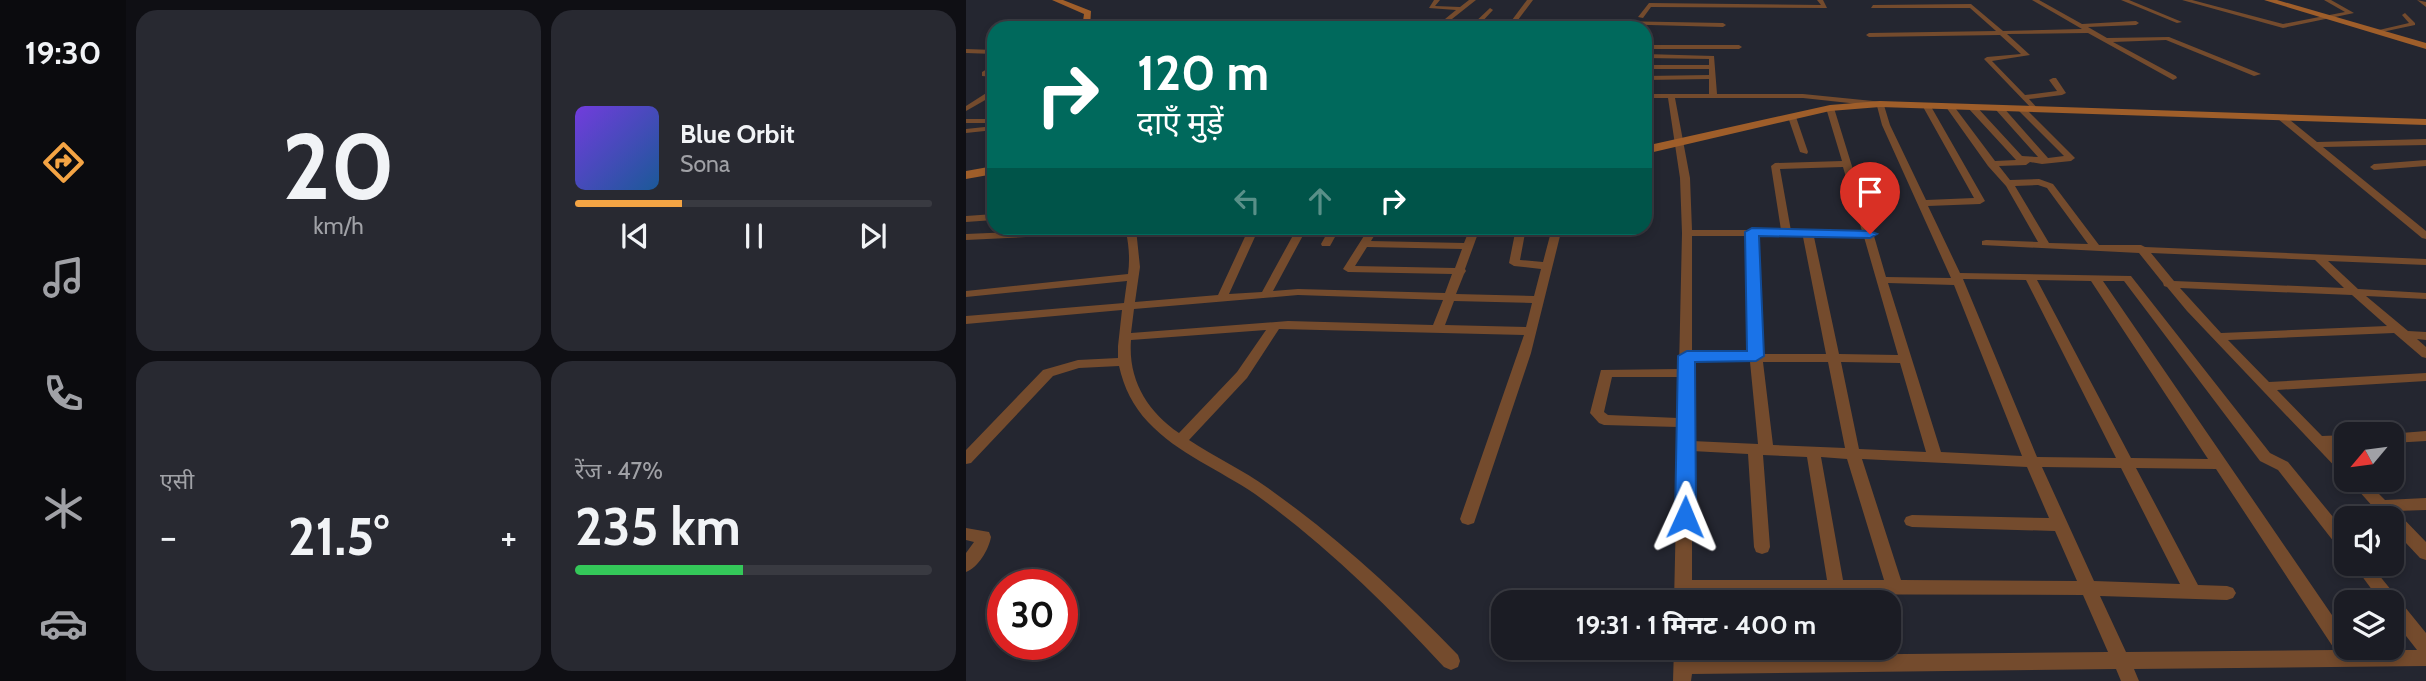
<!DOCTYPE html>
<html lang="hi">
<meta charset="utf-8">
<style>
body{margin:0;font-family:Cabin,"Noto Sans Devanagari",sans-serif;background:#282931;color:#f1f3f6;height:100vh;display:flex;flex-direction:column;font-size:26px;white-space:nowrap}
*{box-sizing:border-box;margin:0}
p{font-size:23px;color:#a0a1a6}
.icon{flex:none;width:38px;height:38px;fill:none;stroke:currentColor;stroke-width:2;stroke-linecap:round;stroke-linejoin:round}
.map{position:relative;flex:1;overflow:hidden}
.sheet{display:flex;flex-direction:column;gap:10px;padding:10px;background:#0f0f14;width:840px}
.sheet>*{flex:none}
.guide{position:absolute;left:21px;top:21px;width:665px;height:214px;border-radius:21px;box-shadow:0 4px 10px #0003,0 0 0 2px #393a41;background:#00695c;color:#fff;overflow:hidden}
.needle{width:46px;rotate:241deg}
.tools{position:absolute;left:1368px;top:422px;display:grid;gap:14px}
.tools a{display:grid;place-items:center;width:70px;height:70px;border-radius:14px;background:#1b1c24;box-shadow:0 4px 10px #0003,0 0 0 2px #393a41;font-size:35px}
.speed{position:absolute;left:21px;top:569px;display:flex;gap:14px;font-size:35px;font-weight:700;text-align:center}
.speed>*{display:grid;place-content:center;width:91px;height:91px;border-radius:50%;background:#1b1c24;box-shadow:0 4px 10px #0003,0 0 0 2px #393a41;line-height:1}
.speed .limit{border:10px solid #d22;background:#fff;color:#111}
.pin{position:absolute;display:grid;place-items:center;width:60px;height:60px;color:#fff;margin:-72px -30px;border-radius:50% 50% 50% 0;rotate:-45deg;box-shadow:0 0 7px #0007}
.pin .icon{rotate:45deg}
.me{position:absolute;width:77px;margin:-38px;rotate:1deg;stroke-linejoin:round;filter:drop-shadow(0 0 5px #0008)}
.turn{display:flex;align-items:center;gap:24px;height:147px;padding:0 35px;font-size:32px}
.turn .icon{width:91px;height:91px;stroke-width:2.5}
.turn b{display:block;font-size:49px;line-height:60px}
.lanes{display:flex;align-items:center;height:66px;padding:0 35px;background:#0003;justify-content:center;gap:35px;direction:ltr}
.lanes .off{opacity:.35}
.big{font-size:52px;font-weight:700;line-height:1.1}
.sheet .card{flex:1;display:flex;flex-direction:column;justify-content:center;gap:10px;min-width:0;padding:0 24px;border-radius:21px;background:#282931}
.sheet .dial{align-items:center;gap:0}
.dial b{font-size:91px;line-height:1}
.song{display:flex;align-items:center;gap:21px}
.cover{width:84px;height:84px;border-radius:10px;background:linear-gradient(135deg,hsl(260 70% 55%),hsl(210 70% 35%))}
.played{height:7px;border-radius:4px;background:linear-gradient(90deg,#f4a444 30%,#393a41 30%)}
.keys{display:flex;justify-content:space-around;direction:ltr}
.heat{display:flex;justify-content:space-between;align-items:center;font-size:38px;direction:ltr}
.charge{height:10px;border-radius:5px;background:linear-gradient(90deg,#34c759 47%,#393a41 0)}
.sheet .tiles{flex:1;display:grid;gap:10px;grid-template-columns:repeat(2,1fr)}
.trip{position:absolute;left:525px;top:590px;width:410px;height:70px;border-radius:21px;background:#1b1c24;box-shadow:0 4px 10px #0003,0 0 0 2px #393a41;font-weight:700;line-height:70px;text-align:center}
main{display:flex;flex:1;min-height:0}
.menu{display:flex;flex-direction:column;width:126px;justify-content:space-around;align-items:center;background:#0b0b0e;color:#a0a1a6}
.menu .icon{width:49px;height:49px}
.menu .on{color:#f4a444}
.menu b{font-size:32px;color:#f1f3f6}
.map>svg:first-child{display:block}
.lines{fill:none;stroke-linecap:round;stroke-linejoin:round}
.street{fill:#744b2d;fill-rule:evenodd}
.secondary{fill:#9f5e2a;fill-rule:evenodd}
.route{fill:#1a73e8;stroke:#114b97;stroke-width:2}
</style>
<main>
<nav class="menu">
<b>19:30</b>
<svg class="icon on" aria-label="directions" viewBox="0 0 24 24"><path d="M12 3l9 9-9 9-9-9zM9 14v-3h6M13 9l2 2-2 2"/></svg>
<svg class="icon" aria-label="music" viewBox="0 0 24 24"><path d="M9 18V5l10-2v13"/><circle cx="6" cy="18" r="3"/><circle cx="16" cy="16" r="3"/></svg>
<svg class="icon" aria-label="phone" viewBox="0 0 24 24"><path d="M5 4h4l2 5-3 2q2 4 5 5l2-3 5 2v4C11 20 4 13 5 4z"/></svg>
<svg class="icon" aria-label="climate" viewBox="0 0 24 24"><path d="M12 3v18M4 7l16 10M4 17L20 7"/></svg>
<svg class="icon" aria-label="car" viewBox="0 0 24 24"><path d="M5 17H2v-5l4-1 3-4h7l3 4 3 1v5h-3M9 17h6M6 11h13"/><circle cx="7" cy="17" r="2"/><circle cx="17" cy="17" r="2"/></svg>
</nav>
<section class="sheet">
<div class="tiles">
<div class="card dial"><b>20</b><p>km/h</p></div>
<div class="card">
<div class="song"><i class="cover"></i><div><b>Blue Orbit</b><p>Sona</p></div></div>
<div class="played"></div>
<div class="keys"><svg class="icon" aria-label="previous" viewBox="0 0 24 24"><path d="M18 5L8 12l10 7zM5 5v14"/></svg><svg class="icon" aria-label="pause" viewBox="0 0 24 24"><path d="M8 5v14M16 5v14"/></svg><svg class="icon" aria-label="next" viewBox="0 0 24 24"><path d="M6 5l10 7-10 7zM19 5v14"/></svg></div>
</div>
<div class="card"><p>एसी</p>
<div class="heat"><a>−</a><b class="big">21.5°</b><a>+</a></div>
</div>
<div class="card"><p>रेंज · 47%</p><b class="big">235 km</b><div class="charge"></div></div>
</div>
</section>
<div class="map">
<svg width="1460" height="681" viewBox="0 0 1460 681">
<rect width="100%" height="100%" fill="#242630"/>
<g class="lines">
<!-- street -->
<g class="street">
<path d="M468 0H474L469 6 494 7 503 0H510L486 19 493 22 489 26 506 25 524 8 527 10 513 25 543 24 561 0H567L546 28H471L482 26 486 22 479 19 490 10 463 8Z"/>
<path d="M851 0H857L861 8 685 7 677 18 672 17 683 3 855 5Z"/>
<path d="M1066 0H1073L1116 24 1170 21 1173 23 1170 25 1122 27 1141 38 1203 37 1295 74 1288 76 1200 40 1147 42 1210 76 1211 78 1207 80 1122 33 1041 34 1064 55 1026 61 1059 95 1091 91 1083 80 1087 78H1090L1100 93 1096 95 1063 99 1073 110 1069 112 1018 59 1021 57 1055 54 1034 35 903 37 900 35 903 33 1030 31 1004 8H905L907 5 1005 4 1037 31 1116 29Z"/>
<path d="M1155 0H1163L1216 22 1211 23Z"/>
<path d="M1216 0H1226L1317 24 1379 12 1358 0H1365L1388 13 1317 28Z"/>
<path d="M1451 0 1460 2V7Z"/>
<path d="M1439 13 1449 23V25L1416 32 1413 30 1443 23 1436 15Z"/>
<path d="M649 21 757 23 760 25 757 27 647 24Z"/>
<path d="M679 45H773L776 47 773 49H679Z"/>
<path d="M0 49 28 50V54L0 53Z"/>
<path d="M679 54 748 56 751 94H837L917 102 924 125 960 200 1008 198 956 105 963 103 1019 201 1014 204 962 206 994 273 1165 276 1304 453 1322 462 1381 534V553L1375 551 1312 470 1294 461 1158 281H1137L1381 637V648H1388L1390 650H1451L1426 618V602H1415L1387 564H1404L1460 633V666L1168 669 1173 681H1155L1150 669 726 674 725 681H707L708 648H726V656L1142 652 1117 595 726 594V602H708L712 427 638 425 633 423 624 413 635 370 713 369 716 233 714 178 702 98H679V94H743V79L679 80V76L743 75V69H679V65H743V59L679 58ZM709 98H837L911 106 916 125 985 278 920 277 908 236 909 234 906 231 868 108 864 106 860 108 876 161 809 163 805 166 815 230H726L724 178ZM877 167 896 231H825L814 169ZM726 236H781L784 354 726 353ZM791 236 837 237 860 354H796ZM848 237H898L932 355 873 354ZM997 279 1060 280 1150 458 1071 457ZM1071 280 1125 281 1242 459 1165 458ZM922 283 988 285 1056 456 975 452ZM726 361 784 362 792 444 726 441V426L728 423 726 420ZM797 362H862L879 448 807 445ZM875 362 934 363 960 452 893 449ZM646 377H713L712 418 642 415 638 412ZM726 451 782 454 788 547 790 552 796 554 802 552 804 547 797 455 841 457 861 580H726ZM855 457 881 459 918 580H877ZM896 459 1061 467 1083 518 946 515 940 517 938 521 940 525 946 527 1089 531 1111 581 935 580ZM1076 467 1155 468 1214 584 1128 581ZM1170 468 1250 469 1369 650 1160 652 1134 596 1261 600 1267 598 1270 593 1267 588 1261 586 1232 585Z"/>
<path d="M28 65V70L25 73H28V77L16 76V72Z"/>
<path d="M25 90H28V95L0 111V106Z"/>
<path d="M981 105H987L1029 161 1050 160 1003 109V105H1009L1056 156 1072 157 1030 110V106H1036L1082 158 1098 156 1051 109 1058 107 1109 158 1105 161 1076 164 1064 162 1060 165 1033 166 1044 180 1073 179 1087 184 1133 245H1175L1179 247 1460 259V265L1362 261 1392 289 1460 293V299L1400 296 1442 331 1460 332V340L1451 339 1460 347V358L1456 357 1428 333 1262 340 1303 382 1460 373V381L1311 390 1356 436 1381 435V445L1366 446 1381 461V475L1376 474 1221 311 1201 287 1198 286 1197 283 1173 253 1016 245V241L1020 240 1072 242 1040 186 1022 166 980 107ZM1072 185 1081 188 1122 244 1083 243 1049 186ZM1185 253 1349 260 1378 288 1208 281ZM1214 288 1386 295 1421 326 1255 333Z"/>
<path d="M823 115 830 117 842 152 841 154 834 152 822 117Z"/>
<path d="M1312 115H1318L1351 142 1460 139V145L1357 147 1460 231V239L1456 238 1312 119Z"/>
<rect x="0" y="119" width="28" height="4"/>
<path d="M28 126V130L0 133V129Z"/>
<path d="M1460 160V166L1408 170 1404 167 1408 164Z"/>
<path d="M28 214V220L0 222V216Z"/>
<path d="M133 228 170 229 174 267 169 302 252 295 283 228H293L263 294 296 292 331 228H341L307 291 332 289 479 293 486 274 382 272 377 269 403 228H413L405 241 498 243 504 228H514L499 269 500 271 498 274 490 294 568 296 575 269 548 266 543 263 550 228H560L554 260 577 262 586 228H596L565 353 508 523 502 525 496 523 494 519 558 335 313 329 281 378 223 440C249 457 277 470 302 488 371 537 433 594 492 655L494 661 492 667 485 670 478 667C420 604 359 544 289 494 254 470 212 454 182 422 167 406 158 388 153 366L113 368 87 376 5 463 0 464V450L77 370 112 360 152 358V346L156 310 0 324V316L158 303 161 281 0 297V291L162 274C164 260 163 246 160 232L0 240V234ZM401 247 496 249 489 268 389 266ZM332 295 477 300 467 325 322 321 165 333 168 309ZM488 301 566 303 560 327 479 325ZM300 330 271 372 213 433C181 411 162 380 165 340Z"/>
<path d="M364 228H374L364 246H356L355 244Z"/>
<path d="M1460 431V441L1426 443V434H1423Z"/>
<path d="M1383 480H1399L1419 500 1460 498V510L1430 511 1460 542V560L1454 558 1426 528V518H1417Z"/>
<path d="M0 528 23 532 25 537C23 549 12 568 0 572V553L8 542 0 540Z"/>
</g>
<!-- secondary -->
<g class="secondary">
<path d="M86 0H97L125 11 124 28H116L118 14Z"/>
<path d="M1298 0H1311L1460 43V49Z"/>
<path d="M914 101 1460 119V125L914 107 864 111 679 154V146L864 105Z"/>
<path d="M28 166V174L0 179V171Z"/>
</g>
</g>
<!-- route -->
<path class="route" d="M786 228 904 231 911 234 904 238 793 236 798 356 790 361 729 362 730 517 727 522H712L709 517 712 356 721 351H781L779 232Z"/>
</svg>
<div class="tools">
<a><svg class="needle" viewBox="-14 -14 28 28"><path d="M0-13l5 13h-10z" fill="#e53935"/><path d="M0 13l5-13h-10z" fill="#a0a1a6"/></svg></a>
<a><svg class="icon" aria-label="sound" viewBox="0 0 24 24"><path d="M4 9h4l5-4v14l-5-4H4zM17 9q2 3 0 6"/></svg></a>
<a><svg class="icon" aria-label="layers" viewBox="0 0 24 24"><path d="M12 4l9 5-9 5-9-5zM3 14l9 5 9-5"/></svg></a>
</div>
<div class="speed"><div class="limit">30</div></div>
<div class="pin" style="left:904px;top:234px;background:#d93025"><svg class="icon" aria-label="arrive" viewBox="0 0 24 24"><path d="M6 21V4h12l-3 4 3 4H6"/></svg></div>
<svg class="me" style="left:719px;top:517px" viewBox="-20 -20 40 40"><path d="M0-17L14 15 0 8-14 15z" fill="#1a73e8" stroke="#fff" stroke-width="4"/></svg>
<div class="trip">19:31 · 1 मिनट · 400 m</div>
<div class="guide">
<div class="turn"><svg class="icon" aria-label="right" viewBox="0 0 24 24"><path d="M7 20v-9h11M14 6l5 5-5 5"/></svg><div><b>120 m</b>दाएँ मुड़ें</div></div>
<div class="lanes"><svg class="icon off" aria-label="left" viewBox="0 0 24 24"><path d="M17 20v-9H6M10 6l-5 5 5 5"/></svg><svg class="icon off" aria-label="ahead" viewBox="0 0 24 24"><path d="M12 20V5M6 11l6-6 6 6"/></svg><svg class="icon" aria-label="right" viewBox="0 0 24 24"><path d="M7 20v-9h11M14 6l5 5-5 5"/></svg></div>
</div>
</div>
</main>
